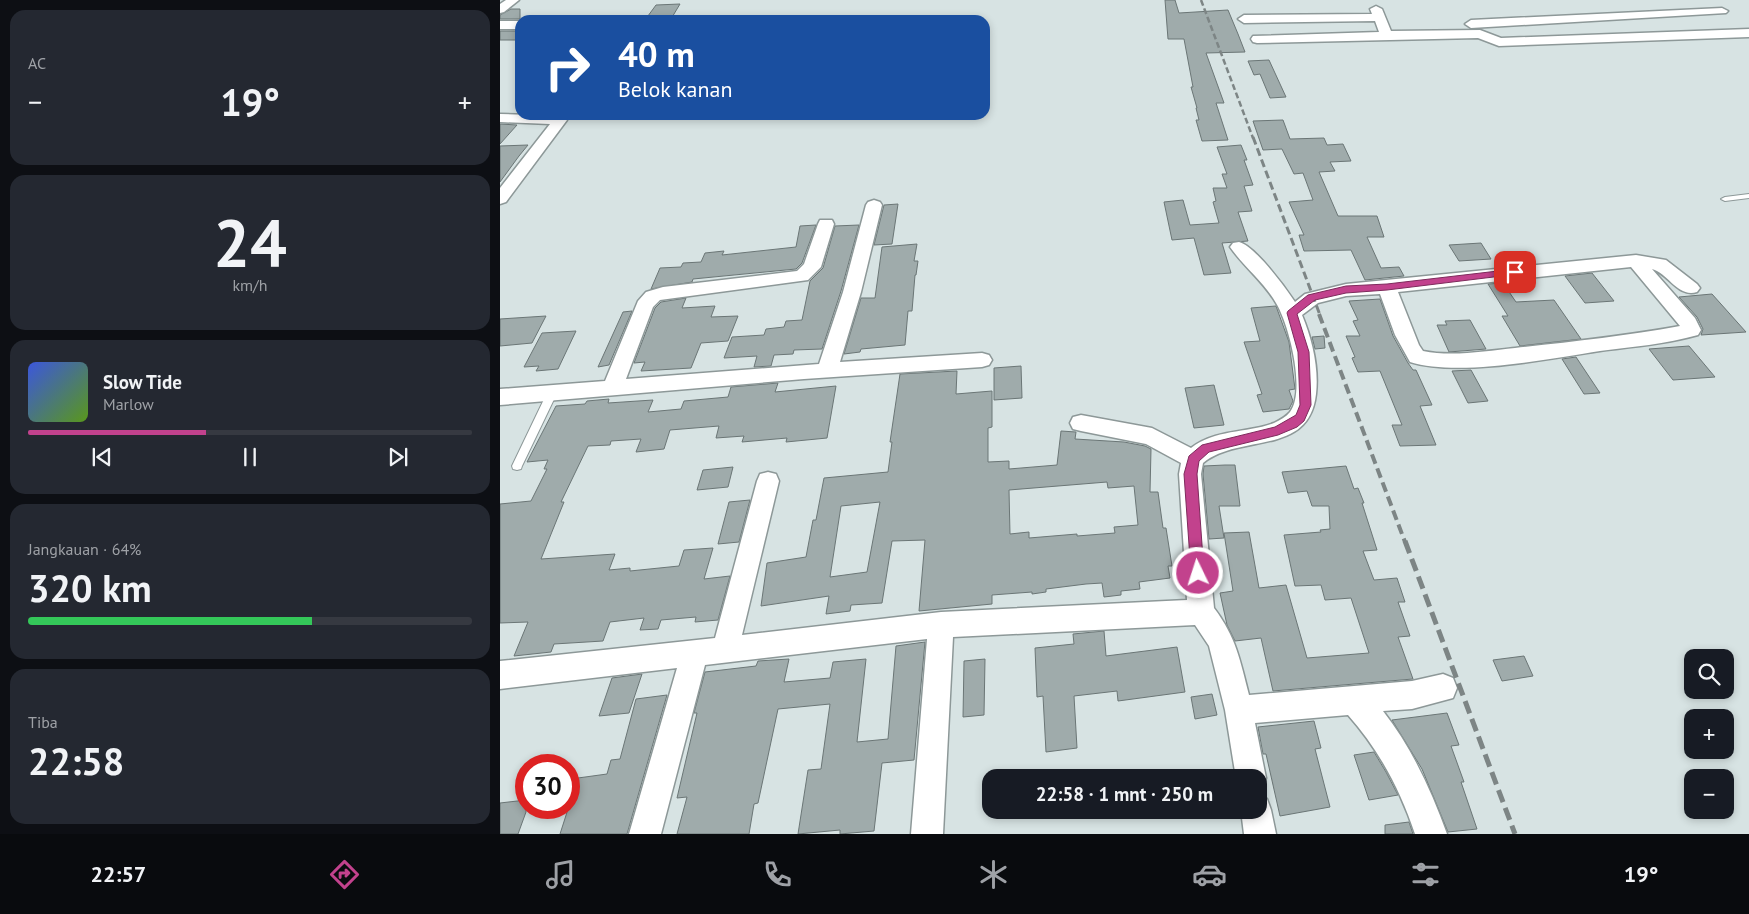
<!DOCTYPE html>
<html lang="id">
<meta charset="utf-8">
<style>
body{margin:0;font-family:"PT Sans",sans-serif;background:#242831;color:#f1f3f6;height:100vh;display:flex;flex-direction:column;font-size:19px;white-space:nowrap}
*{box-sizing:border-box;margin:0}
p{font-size:16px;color:#9ea1a6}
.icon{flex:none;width:28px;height:28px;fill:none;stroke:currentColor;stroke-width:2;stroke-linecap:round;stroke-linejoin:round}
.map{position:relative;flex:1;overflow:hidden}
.panel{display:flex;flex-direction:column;gap:10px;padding:10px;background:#0d0f14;width:500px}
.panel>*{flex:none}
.hud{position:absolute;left:15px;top:15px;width:475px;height:105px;border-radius:15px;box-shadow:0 2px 8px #0003;background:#1a4fa0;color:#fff;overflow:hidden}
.controls{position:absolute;left:1184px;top:649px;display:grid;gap:10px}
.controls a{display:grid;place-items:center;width:50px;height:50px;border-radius:10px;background:#171b24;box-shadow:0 2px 8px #0003;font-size:25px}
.speed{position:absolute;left:15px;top:754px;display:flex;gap:10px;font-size:25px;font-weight:700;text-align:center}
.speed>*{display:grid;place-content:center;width:65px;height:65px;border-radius:50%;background:#171b24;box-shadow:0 2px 8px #0003;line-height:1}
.speed .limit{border:8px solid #d22;background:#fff;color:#111}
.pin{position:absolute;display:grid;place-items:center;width:42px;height:42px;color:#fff;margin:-21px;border-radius:10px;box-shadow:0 2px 8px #0006}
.me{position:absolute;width:55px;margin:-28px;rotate:356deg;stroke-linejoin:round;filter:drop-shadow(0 0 4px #0008)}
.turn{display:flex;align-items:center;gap:18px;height:105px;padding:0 20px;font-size:22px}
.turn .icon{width:65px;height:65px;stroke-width:2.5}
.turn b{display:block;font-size:35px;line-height:42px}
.big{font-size:38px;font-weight:800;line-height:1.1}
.panel .card{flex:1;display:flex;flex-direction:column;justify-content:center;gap:8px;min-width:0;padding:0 18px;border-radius:15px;background:#242831}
.panel .dial{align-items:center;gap:0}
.dial b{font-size:65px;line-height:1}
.song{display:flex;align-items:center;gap:15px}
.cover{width:60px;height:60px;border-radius:8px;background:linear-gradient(135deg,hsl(230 70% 55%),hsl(90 70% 35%))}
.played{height:5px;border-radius:2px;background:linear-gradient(90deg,#c2428d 40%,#363941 40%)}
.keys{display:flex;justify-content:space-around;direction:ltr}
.heat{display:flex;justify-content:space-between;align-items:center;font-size:28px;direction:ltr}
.charge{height:8px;border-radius:4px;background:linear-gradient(90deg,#34c759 64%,#363941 0)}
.trip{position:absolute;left:482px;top:769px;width:285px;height:50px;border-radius:15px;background:#171b24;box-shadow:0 2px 8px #0003;font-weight:800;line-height:50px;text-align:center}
.menu{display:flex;height:80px;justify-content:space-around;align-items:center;background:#090b0e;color:#9ea1a6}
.menu .icon{width:35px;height:35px}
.menu .active{color:#c2428d}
.menu b{font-size:22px;color:#f1f3f6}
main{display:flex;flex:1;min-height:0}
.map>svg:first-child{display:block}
.building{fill:#9fabab;stroke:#6b7676;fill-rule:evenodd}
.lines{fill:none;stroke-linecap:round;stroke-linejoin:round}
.lane-casing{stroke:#8d9898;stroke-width:2}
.street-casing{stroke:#8d9898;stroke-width:3}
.lane{fill:#fff;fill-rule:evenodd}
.street{fill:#fff;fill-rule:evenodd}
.rail-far3{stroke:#7d8585;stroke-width:2.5;stroke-dasharray:6 3;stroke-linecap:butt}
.rail-far2{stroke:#7d8585;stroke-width:3;stroke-dasharray:8 4;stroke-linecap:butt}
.rail-far1{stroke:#7d8585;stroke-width:4;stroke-dasharray:10 5;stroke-linecap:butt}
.rail{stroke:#7d8585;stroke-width:5;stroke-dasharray:13 6;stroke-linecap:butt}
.route{fill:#c2428d;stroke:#7e2b5c}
</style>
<main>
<section class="panel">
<div class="card"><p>AC</p>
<div class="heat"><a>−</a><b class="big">19°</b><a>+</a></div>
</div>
<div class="card dial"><b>24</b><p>km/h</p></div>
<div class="card">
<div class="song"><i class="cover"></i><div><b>Slow Tide</b><p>Marlow</p></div></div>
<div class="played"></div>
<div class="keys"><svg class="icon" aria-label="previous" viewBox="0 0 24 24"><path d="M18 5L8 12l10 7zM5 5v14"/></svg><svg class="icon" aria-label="pause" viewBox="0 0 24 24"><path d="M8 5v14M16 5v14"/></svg><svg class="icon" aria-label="next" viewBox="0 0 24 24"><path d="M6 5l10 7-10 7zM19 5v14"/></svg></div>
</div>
<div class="card"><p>Jangkauan · 64%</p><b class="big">320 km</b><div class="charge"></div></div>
<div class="card"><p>Tiba</p><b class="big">22:58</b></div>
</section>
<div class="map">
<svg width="1249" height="834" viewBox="0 0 1249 834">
<rect width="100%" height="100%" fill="#d7e3e3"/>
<!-- building -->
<g class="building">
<path d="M665 0H675L679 13 728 10 738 34 745 52 706 53 724 103H716L728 140 702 141 696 120H699L696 108H697L691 87H693L684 39H668Z"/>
<path d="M180 4 171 19 145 20 156 5Z"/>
<path d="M11 9H20V19H0V15Z"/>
<rect x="0" y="31" width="20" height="9"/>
<path d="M769 60 786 97 770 98 760 74 754 75 748 61Z"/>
<path d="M783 120 790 139 824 138 827 145 843 144 851 161 830 162 835 171 819 172 838 216H877L884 237H867L881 268 899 267 904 276 865 280 851 250 804 251 799 235H804L789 202 813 200 803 173 794 174 782 149 763 150 753 121Z"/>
<path d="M0 124 17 125 0 144Z"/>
<path d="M28 145 19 156 0 182V146Z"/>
<path d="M741 145 747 160H744L753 185 744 186 752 211 738 212 748 241 722 243 731 273 704 275 694 238 672 240 664 202 683 200 690 225 719 223 713 202 716 201 713 188H727L722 174H727L717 147Z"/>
<path d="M398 204 392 244 374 245 384 205Z"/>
<path d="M316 225 302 263 296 269 193 279 192 282 151 289 160 268 181 267 183 263 201 262 205 253 224 251 222 255 296 247 300 226Z"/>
<path d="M359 225 341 291 322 349 294 350 293 354 274 355 271 366 254 367 257 356 224 358 232 337 264 335 266 329 284 327 286 321 302 320 310 281 323 268 335 226Z"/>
<path d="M981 243 991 259 959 261 949 245Z"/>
<path d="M417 244 414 261H418L416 275H415L412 311H408L405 345 361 349 360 352 344 354 361 298H375L382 247Z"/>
<path d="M1092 273 1114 301 1085 303 1065 276Z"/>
<path d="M1003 283 1016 302 1054 300 1081 339 1020 346 1002 316H1008L988 284Z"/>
<path d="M1212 294 1246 332 1201 335 1203 329 1197 317 1179 297Z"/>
<path d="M186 298 182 308 215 306 211 317 238 316 228 341 201 343 191 368 141 371 145 362 134 363 155 308 161 302Z"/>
<path d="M880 299 893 336 908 363 913 370H916L932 405 920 406 936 445 900 446 892 425H902L880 371 858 372 852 358 855 357 846 336H860L853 321 858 320 849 301Z"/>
<path d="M776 306 789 342 795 389 789 390 793 401 789 409 763 412 757 395 762 394 744 342 760 341 751 308Z"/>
<path d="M132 311 109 365 98 367 123 312Z"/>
<path d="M46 316 32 343 0 346V319Z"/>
<path d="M970 320 986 349 949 352 937 325H947L945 321Z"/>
<path d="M76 331 58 369 36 371 39 366 24 367 42 333Z"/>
<path d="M824 336 825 348 815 349 812 337Z"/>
<path d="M1189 346 1215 377 1173 380 1149 349Z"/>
<path d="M1076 357 1100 393 1084 394 1062 359Z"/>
<path d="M521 366 522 398 494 400V368Z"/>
<path d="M971 370 988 401 968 403 952 371Z"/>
<path d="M457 371 456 394 492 391V427L488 428V462L509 461V469L557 465 561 431 576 432 575 439 624 442 645 446 651 449 650 492H658L663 528H666L672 566H668L670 578 639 582 640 589 621 591V595L604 597 602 583 586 584 546 589V592L532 594V592L492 595V604L419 611 425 540 392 541 382 603 351 605 350 611 326 614 329 596 261 606 267 563 306 557 313 520H316L324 478 388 472 392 442H390L400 374ZM607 482 608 488 634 486 638 525 614 527 615 533 577 536V534L529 538V532L510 534 509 490ZM380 502 367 572 330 577 341 506Z"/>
<path d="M278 383 275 392 336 386 327 438 286 442 287 438 242 442 244 436 216 438 219 426 170 430 164 449 136 452 141 439 111 441 110 445 88 446 61 502H64L41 559 115 554 109 570 130 568V571L179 566 184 550 213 548 204 579 230 576 218 620 195 622 196 617 161 620 158 629 140 630 144 618 110 622 103 641 54 644 51 652 14 656 28 622 0 623V504L31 501 47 469H44L48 460 27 462 56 406 85 404 87 401 109 399 108 403 153 400 148 412 181 409 184 401 228 397 231 387Z"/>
<path d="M714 385 724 425 694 428 685 388Z"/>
<path d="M725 465H735L740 506H719L724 538 709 539 703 474 704 466Z"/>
<path d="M846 466 854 489 858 488 864 503H862L877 550 863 551 874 580 897 578 905 602H898L910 636 898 637 913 679 773 691 761 638 735 641 727 625 720 593 733 591 724 533 749 532 759 588 786 585 807 658 869 653 851 598 825 600 821 585 795 586 784 535 821 532 820 530 830 529 829 506H812L807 491 788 493 782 472Z"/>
<path d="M233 467 228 487 197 490 203 470Z"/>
<path d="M250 500 239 542 218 544 229 502Z"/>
<path d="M604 631 606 656 677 647 685 692 618 701 617 691 574 696 577 748 546 752 543 696 537 697 535 648 574 644 573 634Z"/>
<path d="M425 642 414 760 382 763 374 831 340 834V830L298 834 308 770 321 769 330 704 278 709 258 803 254 804 249 834H177L187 797 177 798 197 713H194L205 672 256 666 258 661 289 659 284 682 330 678 333 662 366 659 357 742 388 739 396 646Z"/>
<path d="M1024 656 1033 676 1002 681 993 660Z"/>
<path d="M485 659 484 715 463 717 464 661Z"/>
<path d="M142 674 129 713 99 716 112 678Z"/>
<path d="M712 694 717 715 695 719 691 697Z"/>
<path d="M167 695 127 834H60L78 778 107 774 111 760 120 759 136 699Z"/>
<path d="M947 713 959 745 951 746 964 782H961L977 829 948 832 922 769 892 720Z"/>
<path d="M814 721 821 748 815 749 830 807 780 816 766 754H763L758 727Z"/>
<path d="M874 752 886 772 898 795 869 800 854 755Z"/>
<path d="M26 800V812L18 834H0V803Z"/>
<path d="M909 822 913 834H885V825Z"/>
</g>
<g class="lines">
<defs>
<g id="lane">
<path d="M1249 194V198L1225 201 1221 199 1225 197Z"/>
<path d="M52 389 57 393 22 466 21 469 17 470 13 469 12 466 47 393Z"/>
</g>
<g id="street">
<path d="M6 0H19L4 12 0 13V4Z"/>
<path d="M876 6 882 9 891 31 980 30 1001 38 1249 29V37L999 46 978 38 757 43 753 42 751 39 753 36 879 32 875 21 744 23 738 19 744 15 872 14 870 9Z"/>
<path d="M1222 8 1228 11 1226 13 971 28 965 24 971 20Z"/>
<rect x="0" y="21" width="20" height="8"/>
<path d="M0 114 60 116 65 117 67 120 6 202 0 204V188L50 124 0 122Z"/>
<path d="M374 200 380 202 382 205 361 292 340 362 482 353 489 355 492 360 489 365 482 367 304 379 0 405V389L105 381 138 301 146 292 163 287 297 271 304 264 318 224 320 220H332L334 224 321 267 308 280 160 300 153 307 126 379 319 364 343 292 366 205 368 202Z"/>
<path d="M739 242C755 246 785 287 795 302L805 294 846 284 1136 255 1166 260 1197 284 1200 288 1197 292C1178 298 1169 274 1152 269L1195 318 1201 330 1198 335C1166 344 1132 347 1100 351 1049 359 958 377 910 362L895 335 880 294 846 296 818 303 802 315C812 339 819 368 816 394 809 457 740 433 703 463L701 474 714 608C736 637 740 660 749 695L912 681 943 674 953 678 957 688 953 698 912 709 883 711C912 748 931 790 947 834H915C900 789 879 750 848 715L755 723 766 778 762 789 759 790V778H736L725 710 709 646 695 625 453 637 443 834H411L427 639 205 665 161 834H129L177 668 0 689V661L215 638 257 481 260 474 268 472 276 474 279 481 242 635 441 612 687 600 679 474 681 463 646 444 581 431 573 429 570 423 573 417 581 415 652 428 691 448C715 429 748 433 774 423 780 420 786 417 790 412 806 391 789 324 776 303 764 282 744 267 730 247L733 243ZM1131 267 1180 326C1125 336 1070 342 1015 348 986 351 952 357 923 351L919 345 898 292Z"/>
<path d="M759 796 767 799 771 810 776 834H744L741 810H759Z"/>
</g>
</defs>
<!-- lane casing -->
<use href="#lane" class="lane-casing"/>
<!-- street casing -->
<use href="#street" class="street-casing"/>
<!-- lane -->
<use href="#lane" class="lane"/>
<!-- street -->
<use href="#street" class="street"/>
<!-- rail-far3 -->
<path class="rail-far3" d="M701 0 753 138"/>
<!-- rail-far2 -->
<path class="rail-far2" d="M753 137 820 315"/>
<!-- rail-far1 -->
<path class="rail-far1" d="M819 314 905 542"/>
<!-- rail -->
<path class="rail" d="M905 541 1015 834"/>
</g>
<!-- route -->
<path class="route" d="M1015 269 1020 272 1018 274 887 290 846 293 815 300 797 314 809 352 811 405 804 421 797 427 778 435 709 452 699 461 697 474 704 573 702 577 698 579 693 577 691 573 684 474 689 456 702 445 775 427 796 415 800 405 798 352 787 313 788 311 808 295 846 286 887 284Z"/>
</svg>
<div class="controls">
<a><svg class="icon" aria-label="search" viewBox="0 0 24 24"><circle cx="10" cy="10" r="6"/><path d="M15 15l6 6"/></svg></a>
<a>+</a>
<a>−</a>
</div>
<div class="speed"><div class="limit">30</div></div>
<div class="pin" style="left:1015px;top:272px;background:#d93025"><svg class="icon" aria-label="arrive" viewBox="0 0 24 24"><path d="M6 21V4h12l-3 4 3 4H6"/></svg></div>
<svg class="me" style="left:698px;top:573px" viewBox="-20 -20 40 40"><circle r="17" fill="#c2428d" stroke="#fff" stroke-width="3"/><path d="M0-11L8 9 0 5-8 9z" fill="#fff"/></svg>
<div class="trip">22:58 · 1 mnt · 250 m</div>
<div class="hud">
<div class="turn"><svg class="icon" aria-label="right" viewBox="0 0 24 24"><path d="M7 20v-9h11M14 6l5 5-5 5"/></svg><div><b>40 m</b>Belok kanan</div></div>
</div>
</div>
</main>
<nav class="menu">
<b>22:57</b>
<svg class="icon active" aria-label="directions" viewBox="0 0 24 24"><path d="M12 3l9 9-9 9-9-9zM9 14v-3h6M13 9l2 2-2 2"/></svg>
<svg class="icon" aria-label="music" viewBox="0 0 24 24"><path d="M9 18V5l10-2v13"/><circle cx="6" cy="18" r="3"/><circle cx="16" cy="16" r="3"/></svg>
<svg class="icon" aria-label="phone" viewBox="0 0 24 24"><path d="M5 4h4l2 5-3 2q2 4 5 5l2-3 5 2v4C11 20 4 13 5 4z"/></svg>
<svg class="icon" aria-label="climate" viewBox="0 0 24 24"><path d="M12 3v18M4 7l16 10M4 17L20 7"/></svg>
<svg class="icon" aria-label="car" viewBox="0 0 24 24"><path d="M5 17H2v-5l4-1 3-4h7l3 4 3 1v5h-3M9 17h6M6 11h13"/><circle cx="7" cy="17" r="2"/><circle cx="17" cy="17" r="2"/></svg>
<svg class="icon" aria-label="filters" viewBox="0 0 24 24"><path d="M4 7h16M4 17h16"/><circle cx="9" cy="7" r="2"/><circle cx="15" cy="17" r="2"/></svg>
<b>19°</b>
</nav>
